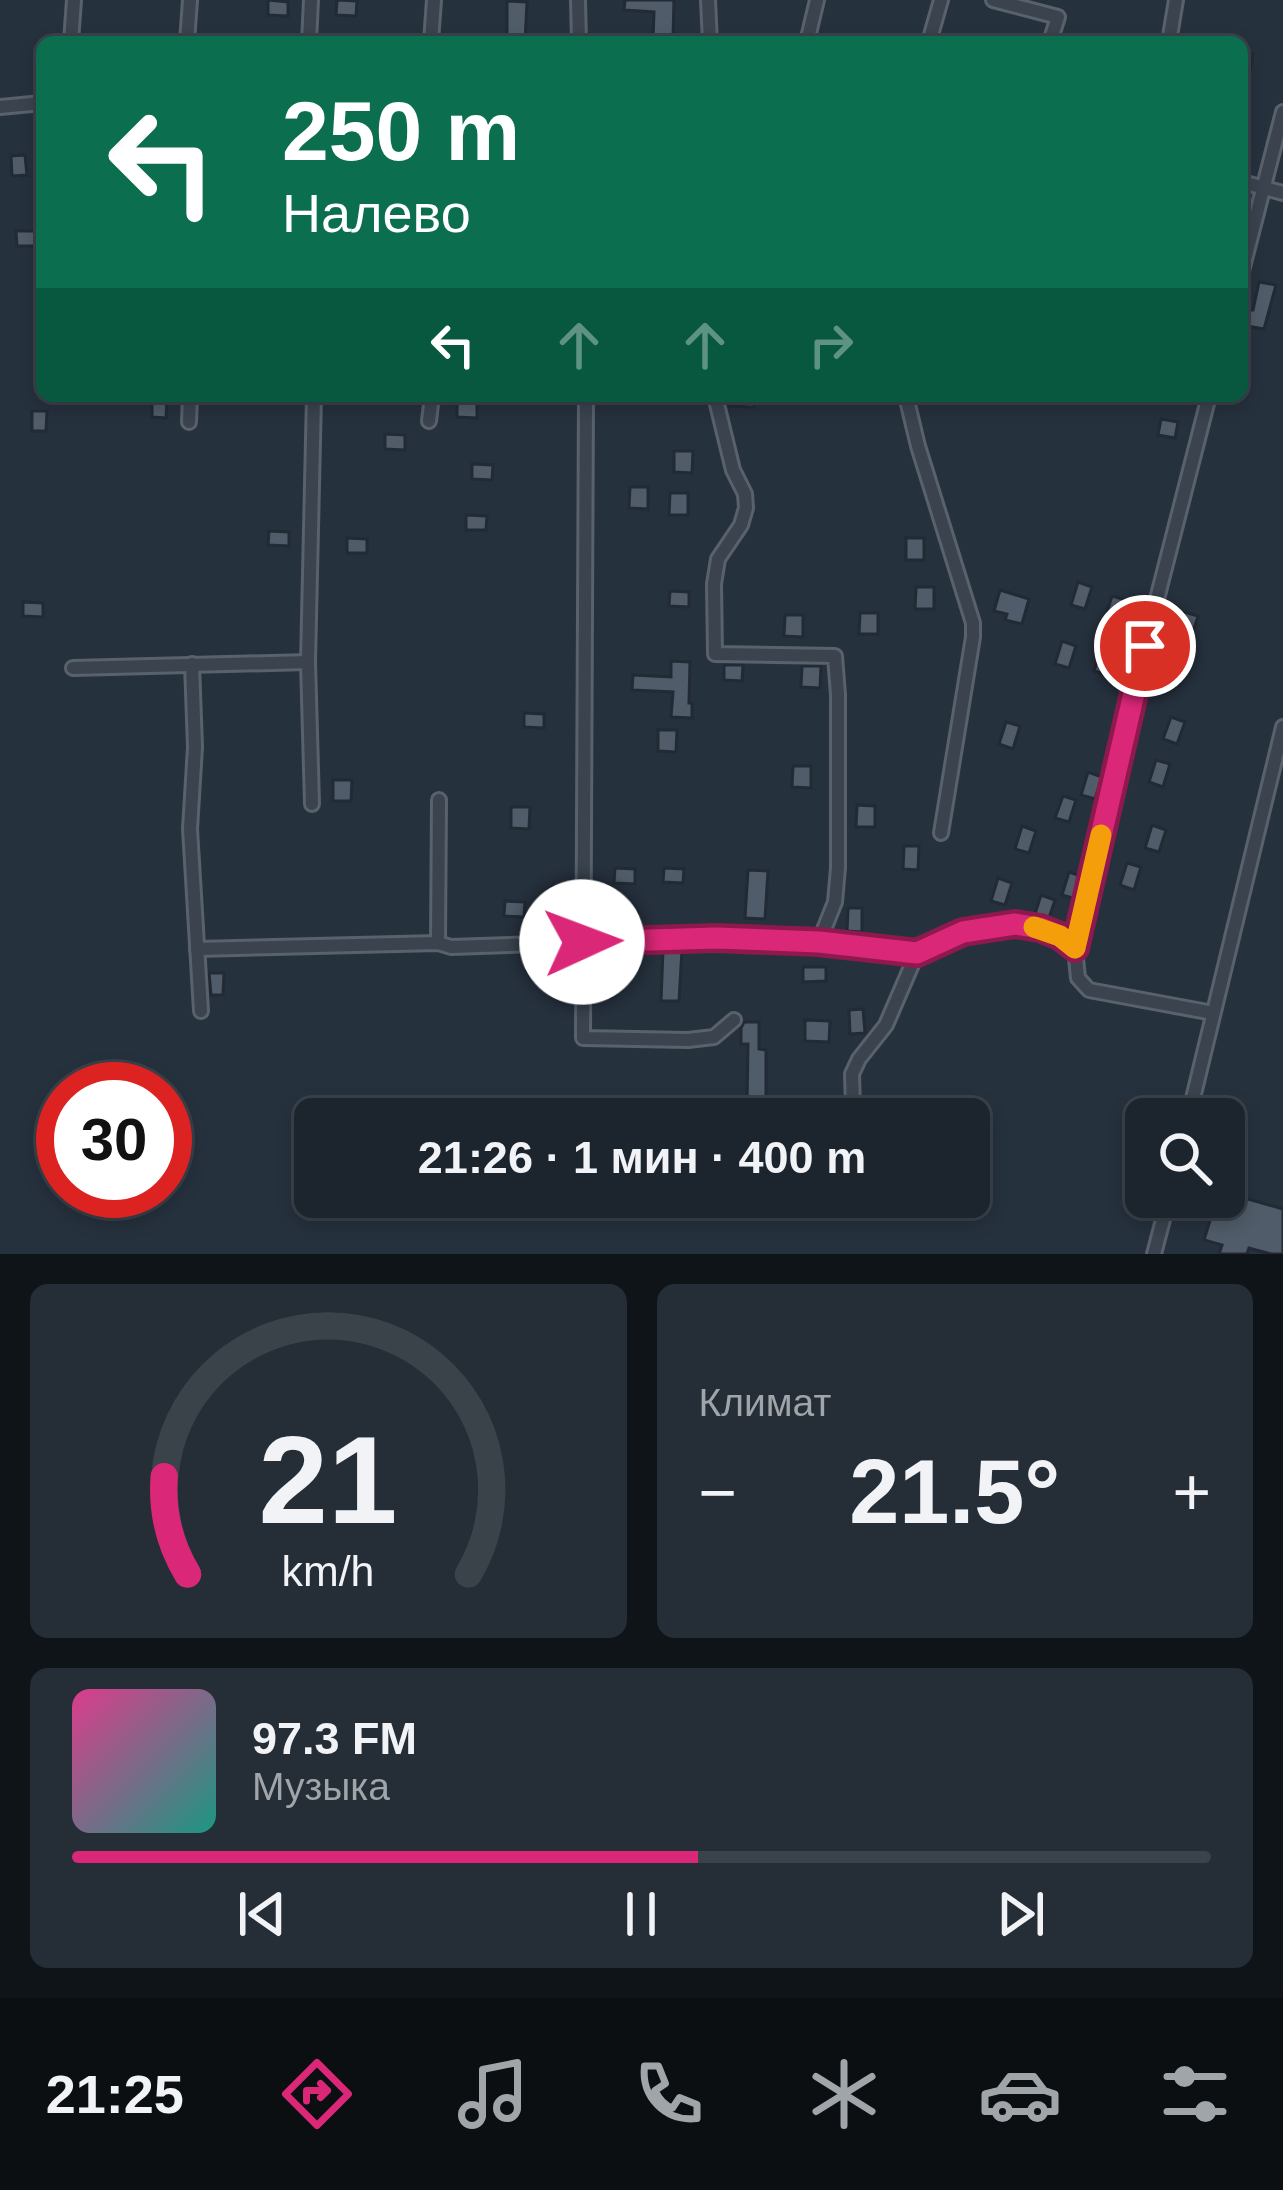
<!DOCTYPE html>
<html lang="ru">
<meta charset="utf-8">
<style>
body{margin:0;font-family:Helvetica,sans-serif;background:#252d36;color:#f1f3f6;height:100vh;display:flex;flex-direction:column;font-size:45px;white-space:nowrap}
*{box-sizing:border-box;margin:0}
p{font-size:39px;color:#a0a5aa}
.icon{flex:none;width:66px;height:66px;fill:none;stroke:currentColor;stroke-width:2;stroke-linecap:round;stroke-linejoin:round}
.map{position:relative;height:1254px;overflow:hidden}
.drawer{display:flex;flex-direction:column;gap:30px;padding:30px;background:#0f1419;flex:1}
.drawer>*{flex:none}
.hud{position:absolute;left:36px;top:36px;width:1212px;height:366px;border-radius:18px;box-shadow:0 6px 18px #0003,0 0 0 3px #3a424a;background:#0b6e4f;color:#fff;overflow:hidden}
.fabs{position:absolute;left:1125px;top:1098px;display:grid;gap:24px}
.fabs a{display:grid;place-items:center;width:120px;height:120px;border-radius:18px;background:#1c252e;box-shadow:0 6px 18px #0003,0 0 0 3px #3a424a;font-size:60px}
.speed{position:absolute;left:36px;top:1062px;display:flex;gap:24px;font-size:60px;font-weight:700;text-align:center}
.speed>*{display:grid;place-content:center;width:156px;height:156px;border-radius:50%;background:#1c252e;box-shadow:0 6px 18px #0003,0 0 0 3px #3a424a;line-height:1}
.speed .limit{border:18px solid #d22;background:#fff;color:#111}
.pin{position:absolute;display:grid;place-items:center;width:102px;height:102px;color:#fff;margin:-51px;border:6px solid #fff;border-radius:50%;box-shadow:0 3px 12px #0007}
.me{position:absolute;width:132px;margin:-66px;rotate:88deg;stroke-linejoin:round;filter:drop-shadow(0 0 9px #0008)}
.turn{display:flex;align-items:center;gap:42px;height:252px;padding:0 48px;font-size:54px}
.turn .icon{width:156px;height:156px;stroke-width:2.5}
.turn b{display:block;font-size:84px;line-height:102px}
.lanes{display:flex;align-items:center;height:114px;padding:0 48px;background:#0003;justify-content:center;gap:60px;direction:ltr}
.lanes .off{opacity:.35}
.big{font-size:90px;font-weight:800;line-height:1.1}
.drawer .widget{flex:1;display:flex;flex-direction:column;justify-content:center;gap:18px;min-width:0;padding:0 42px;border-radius:18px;background:#252d36}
.drawer .dial{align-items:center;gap:0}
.dial svg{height:312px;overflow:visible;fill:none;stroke:#3a424a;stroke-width:7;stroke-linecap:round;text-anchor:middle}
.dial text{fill:#f1f3f6;stroke:none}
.song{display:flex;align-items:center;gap:36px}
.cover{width:144px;height:144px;border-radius:18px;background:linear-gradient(135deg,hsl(330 70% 55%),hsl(170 70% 35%))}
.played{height:12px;border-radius:6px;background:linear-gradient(90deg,#db2777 55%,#3a424a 55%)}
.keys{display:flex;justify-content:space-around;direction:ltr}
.heat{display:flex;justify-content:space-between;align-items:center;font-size:66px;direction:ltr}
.drawer .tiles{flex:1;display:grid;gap:30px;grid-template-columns:1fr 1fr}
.widget:last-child{grid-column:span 2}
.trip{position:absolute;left:294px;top:1098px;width:696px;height:120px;border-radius:18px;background:#1c252e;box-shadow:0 6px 18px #0003,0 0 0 3px #3a424a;font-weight:800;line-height:120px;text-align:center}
.tabs{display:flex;height:192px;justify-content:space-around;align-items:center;background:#0b0f12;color:#a0a5aa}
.tabs .icon{width:84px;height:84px}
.tabs .selected{color:#db2777}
.tabs b{font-size:54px;color:#f1f3f6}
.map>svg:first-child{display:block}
.building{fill:#505c69;stroke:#212a35;stroke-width:3}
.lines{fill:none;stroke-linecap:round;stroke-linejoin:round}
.minor-casing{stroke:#58616c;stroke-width:18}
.minor{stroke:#3a434e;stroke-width:12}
.route-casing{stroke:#8e194d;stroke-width:30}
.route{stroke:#db2777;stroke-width:21}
.slow{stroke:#f59e0b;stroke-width:21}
</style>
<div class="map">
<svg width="1283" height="1254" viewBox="0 0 1283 1254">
<rect width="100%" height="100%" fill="#26313e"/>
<!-- building -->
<g class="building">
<path d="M268 0 288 2V16L268 15Z"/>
<path d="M337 0 357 1 356 16 336 15Z"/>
<path d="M625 0H674L673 38H653L654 12 624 10Z"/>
<path d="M507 1 527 2 525 42H507Z"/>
<path d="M1242 52 1253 54 1247 86 1242 85Z"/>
<path d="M25 155 27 175 12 176 11 156Z"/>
<path d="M16 231H37V246H17Z"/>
<path d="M1259 282 1276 285 1264 329 1247 326 1250 310H1253Z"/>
<path d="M726 396H755L754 407 728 406Z"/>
<path d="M152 397 167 398 166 418 152 417Z"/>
<path d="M457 402 477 403V418L457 417Z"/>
<path d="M32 411H47L46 431H32Z"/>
<path d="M1161 419 1178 422 1175 438 1158 435Z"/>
<path d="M385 434 405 435V450L385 449Z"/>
<path d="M674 451H693L692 473 674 472Z"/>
<path d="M472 464 493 465 492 480 472 479Z"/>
<path d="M630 487H648V509L629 508Z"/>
<path d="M670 493H688V515H669Z"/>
<path d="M466 515 487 516 486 530H466Z"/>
<path d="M269 531 289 532V546L268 545Z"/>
<path d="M347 538 367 539V553H347Z"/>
<rect x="906" y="538" width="18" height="22"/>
<path d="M1078 582 1092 587 1085 609 1071 605Z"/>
<path d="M916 587H934V609H915Z"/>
<path d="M1000 590 1029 599 1022 624 1005 620 1007 614 994 611Z"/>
<path d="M670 591 689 592V607L669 606Z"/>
<path d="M1112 596 1126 600 1119 622 1105 618Z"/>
<path d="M23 602 43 603V617L23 616Z"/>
<path d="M1184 612 1198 616 1191 639 1177 634Z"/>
<path d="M860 613H878V634H859Z"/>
<path d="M785 615H803V637L784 636Z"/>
<path d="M1062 641 1076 646 1069 668 1055 664Z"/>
<path d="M1101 648 1115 653 1108 675 1094 671Z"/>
<path d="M671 661 690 662 689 703H692V718L671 717 673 692 632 690 633 675 671 677Z"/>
<path d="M724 665H743L742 681 724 680Z"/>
<path d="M802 666H821L820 688 801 687Z"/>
<path d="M524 713 544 714V728L524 727Z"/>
<path d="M1171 717 1185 722 1177 744 1163 739Z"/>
<path d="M1006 722 1020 726 1013 749 999 744Z"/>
<path d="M658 730H677L676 752 658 751Z"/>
<path d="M1156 760 1170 764 1163 787 1149 782Z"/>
<path d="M793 766H811V788L792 787Z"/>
<path d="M1088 772 1102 777 1095 799 1081 795Z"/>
<path d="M333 780H352L351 801H333Z"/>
<path d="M1063 796 1076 800 1069 822 1055 818Z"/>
<path d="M857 805 875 806V827H856Z"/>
<path d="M511 807H530L529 829 511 828Z"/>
<path d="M1152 825 1166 830 1159 852 1145 848Z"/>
<path d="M1022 826 1036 831 1029 853 1015 849Z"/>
<path d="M904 846H919L918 870 903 869Z"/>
<path d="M1127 863 1141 867 1134 890 1120 885Z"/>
<path d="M615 868 635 869V884L614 883Z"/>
<path d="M664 868 684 869 683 883 663 882Z"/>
<path d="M748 870 768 871 765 919 745 918Z"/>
<path d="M1069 872 1081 876 1076 899 1062 895Z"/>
<path d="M998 878 1012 883 1005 905 991 901Z"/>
<path d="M1041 895 1055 900 1048 921 1034 917Z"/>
<path d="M505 901 525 902 524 917 504 916Z"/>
<path d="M848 908H862V932L847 931Z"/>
<path d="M663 950H682L679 1001H661Z"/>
<path d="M803 967H826V981L803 982Z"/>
<path d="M209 973H224L223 995H211Z"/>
<path d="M863 1009 865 1033 850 1034 849 1010Z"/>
<path d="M805 1020 830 1021 829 1042 805 1041Z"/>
<path d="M744 1022H759V1049L766 1050V1104L747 1103 748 1044H741V1028Z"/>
<path d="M1224 1192 1283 1209V1254H1271L1249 1248 1247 1254H1219L1222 1245 1204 1240 1217 1197H1224Z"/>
</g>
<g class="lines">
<defs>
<g id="minor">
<path d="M578 0 579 42"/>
<path d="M708 0 710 42"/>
<path d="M993 0 1058 17 1050 42"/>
<path d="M71 42 74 0"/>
<path d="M187 42 190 0"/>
<path d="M309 42 311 0"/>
<path d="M431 42 434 0"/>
<path d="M807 42 817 0"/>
<path d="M929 42 941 0"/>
<path d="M1169 42 1176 0"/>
<path d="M0 107 42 103"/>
<path d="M1242 182 1283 193"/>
<path d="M1242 271 1283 112"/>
<path d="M586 396 583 1038 688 1040 714 1037 734 1020"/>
<path d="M715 396 733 470 745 494 746 508 741 525 718 559 714 584 715 654 835 656 838 695V868L835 902 819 942"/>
<path d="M906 396 918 446 973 623V637L941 833"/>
<path d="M1209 396 1145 646 1075 948 1078 978 1089 990 1213 1013"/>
<path d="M429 421 432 396"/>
<path d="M189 422 190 396"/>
<path d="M192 664 195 747 190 829 201 1011"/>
<path d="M73 668 308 662"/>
<path d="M312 804 308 662 314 396"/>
<path d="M438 943 439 800"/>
<path d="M197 949 438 943 451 947 716 938 819 942 917 953 963 932 1015 924 1040 929 1060 936 1075 948"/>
<path d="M853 1107 852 1074 859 1059 886 1025 917 953"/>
<path d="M1188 1119 1283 727"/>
<path d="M1154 1254 1169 1197"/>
</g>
</defs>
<!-- minor casing -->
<use href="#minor" class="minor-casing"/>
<!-- minor -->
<use href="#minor" class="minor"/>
</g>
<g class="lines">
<defs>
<path id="route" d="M582 942 716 938 819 942 917 953 963 932 1015 924 1040 928 1060 936 1075 948 1145 646"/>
</defs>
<!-- route casing -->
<use href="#route" class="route-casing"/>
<!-- route -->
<use href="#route" class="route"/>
<!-- slow -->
<path class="slow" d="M1034 927 1060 936 1075 948 1101 835"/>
</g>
</svg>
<div class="fabs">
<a><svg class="icon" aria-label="search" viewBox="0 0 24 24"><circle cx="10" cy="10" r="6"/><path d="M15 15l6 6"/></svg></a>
</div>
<div class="speed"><div class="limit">30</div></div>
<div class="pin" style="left:1145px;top:646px;background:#d93025"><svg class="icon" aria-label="arrive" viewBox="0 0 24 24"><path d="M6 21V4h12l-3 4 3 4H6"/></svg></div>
<svg class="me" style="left:582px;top:942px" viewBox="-20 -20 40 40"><circle r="19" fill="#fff"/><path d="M0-13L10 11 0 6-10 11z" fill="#db2777"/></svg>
<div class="trip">21:26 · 1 мин · 400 m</div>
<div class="hud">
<div class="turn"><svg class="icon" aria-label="left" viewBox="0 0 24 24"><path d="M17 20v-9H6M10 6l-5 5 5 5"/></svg><div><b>250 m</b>Налево</div></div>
<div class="lanes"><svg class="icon" aria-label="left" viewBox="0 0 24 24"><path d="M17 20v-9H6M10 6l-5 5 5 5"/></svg><svg class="icon off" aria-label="ahead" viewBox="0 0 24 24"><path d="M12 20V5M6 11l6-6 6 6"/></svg><svg class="icon off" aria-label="ahead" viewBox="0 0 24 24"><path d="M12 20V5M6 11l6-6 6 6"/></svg><svg class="icon off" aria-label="right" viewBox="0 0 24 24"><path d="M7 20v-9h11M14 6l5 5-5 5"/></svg></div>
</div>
</div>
<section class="drawer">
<div class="tiles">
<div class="widget dial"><svg viewBox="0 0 100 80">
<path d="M14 69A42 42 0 1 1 86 69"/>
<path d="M14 69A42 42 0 0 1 8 44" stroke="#db2777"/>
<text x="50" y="56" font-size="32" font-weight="700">21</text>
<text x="50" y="72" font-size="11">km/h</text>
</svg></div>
<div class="widget"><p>Климат</p>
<div class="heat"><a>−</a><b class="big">21.5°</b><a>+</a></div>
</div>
<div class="widget">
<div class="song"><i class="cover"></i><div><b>97.3 FM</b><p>Музыка</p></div></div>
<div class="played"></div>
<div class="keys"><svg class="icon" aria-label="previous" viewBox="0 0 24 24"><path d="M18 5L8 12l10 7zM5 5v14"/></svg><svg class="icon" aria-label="pause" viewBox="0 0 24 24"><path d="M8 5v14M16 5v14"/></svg><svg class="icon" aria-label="next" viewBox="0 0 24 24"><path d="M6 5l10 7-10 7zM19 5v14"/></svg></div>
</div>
</div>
</section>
<nav class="tabs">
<b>21:25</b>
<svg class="icon selected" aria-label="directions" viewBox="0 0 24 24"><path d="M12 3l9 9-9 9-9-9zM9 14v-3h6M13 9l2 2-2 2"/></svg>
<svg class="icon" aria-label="music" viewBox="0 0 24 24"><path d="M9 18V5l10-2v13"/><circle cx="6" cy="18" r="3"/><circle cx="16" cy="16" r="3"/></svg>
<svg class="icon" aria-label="phone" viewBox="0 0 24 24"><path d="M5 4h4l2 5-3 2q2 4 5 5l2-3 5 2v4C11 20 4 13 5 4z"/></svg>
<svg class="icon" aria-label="climate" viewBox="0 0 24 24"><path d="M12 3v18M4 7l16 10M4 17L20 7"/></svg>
<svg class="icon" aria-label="car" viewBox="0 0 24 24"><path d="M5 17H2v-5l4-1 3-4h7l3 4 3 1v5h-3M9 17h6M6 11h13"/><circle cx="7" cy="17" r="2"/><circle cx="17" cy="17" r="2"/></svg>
<svg class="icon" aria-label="filters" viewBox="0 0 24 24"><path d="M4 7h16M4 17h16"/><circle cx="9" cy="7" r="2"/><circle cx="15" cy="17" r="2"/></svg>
</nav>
